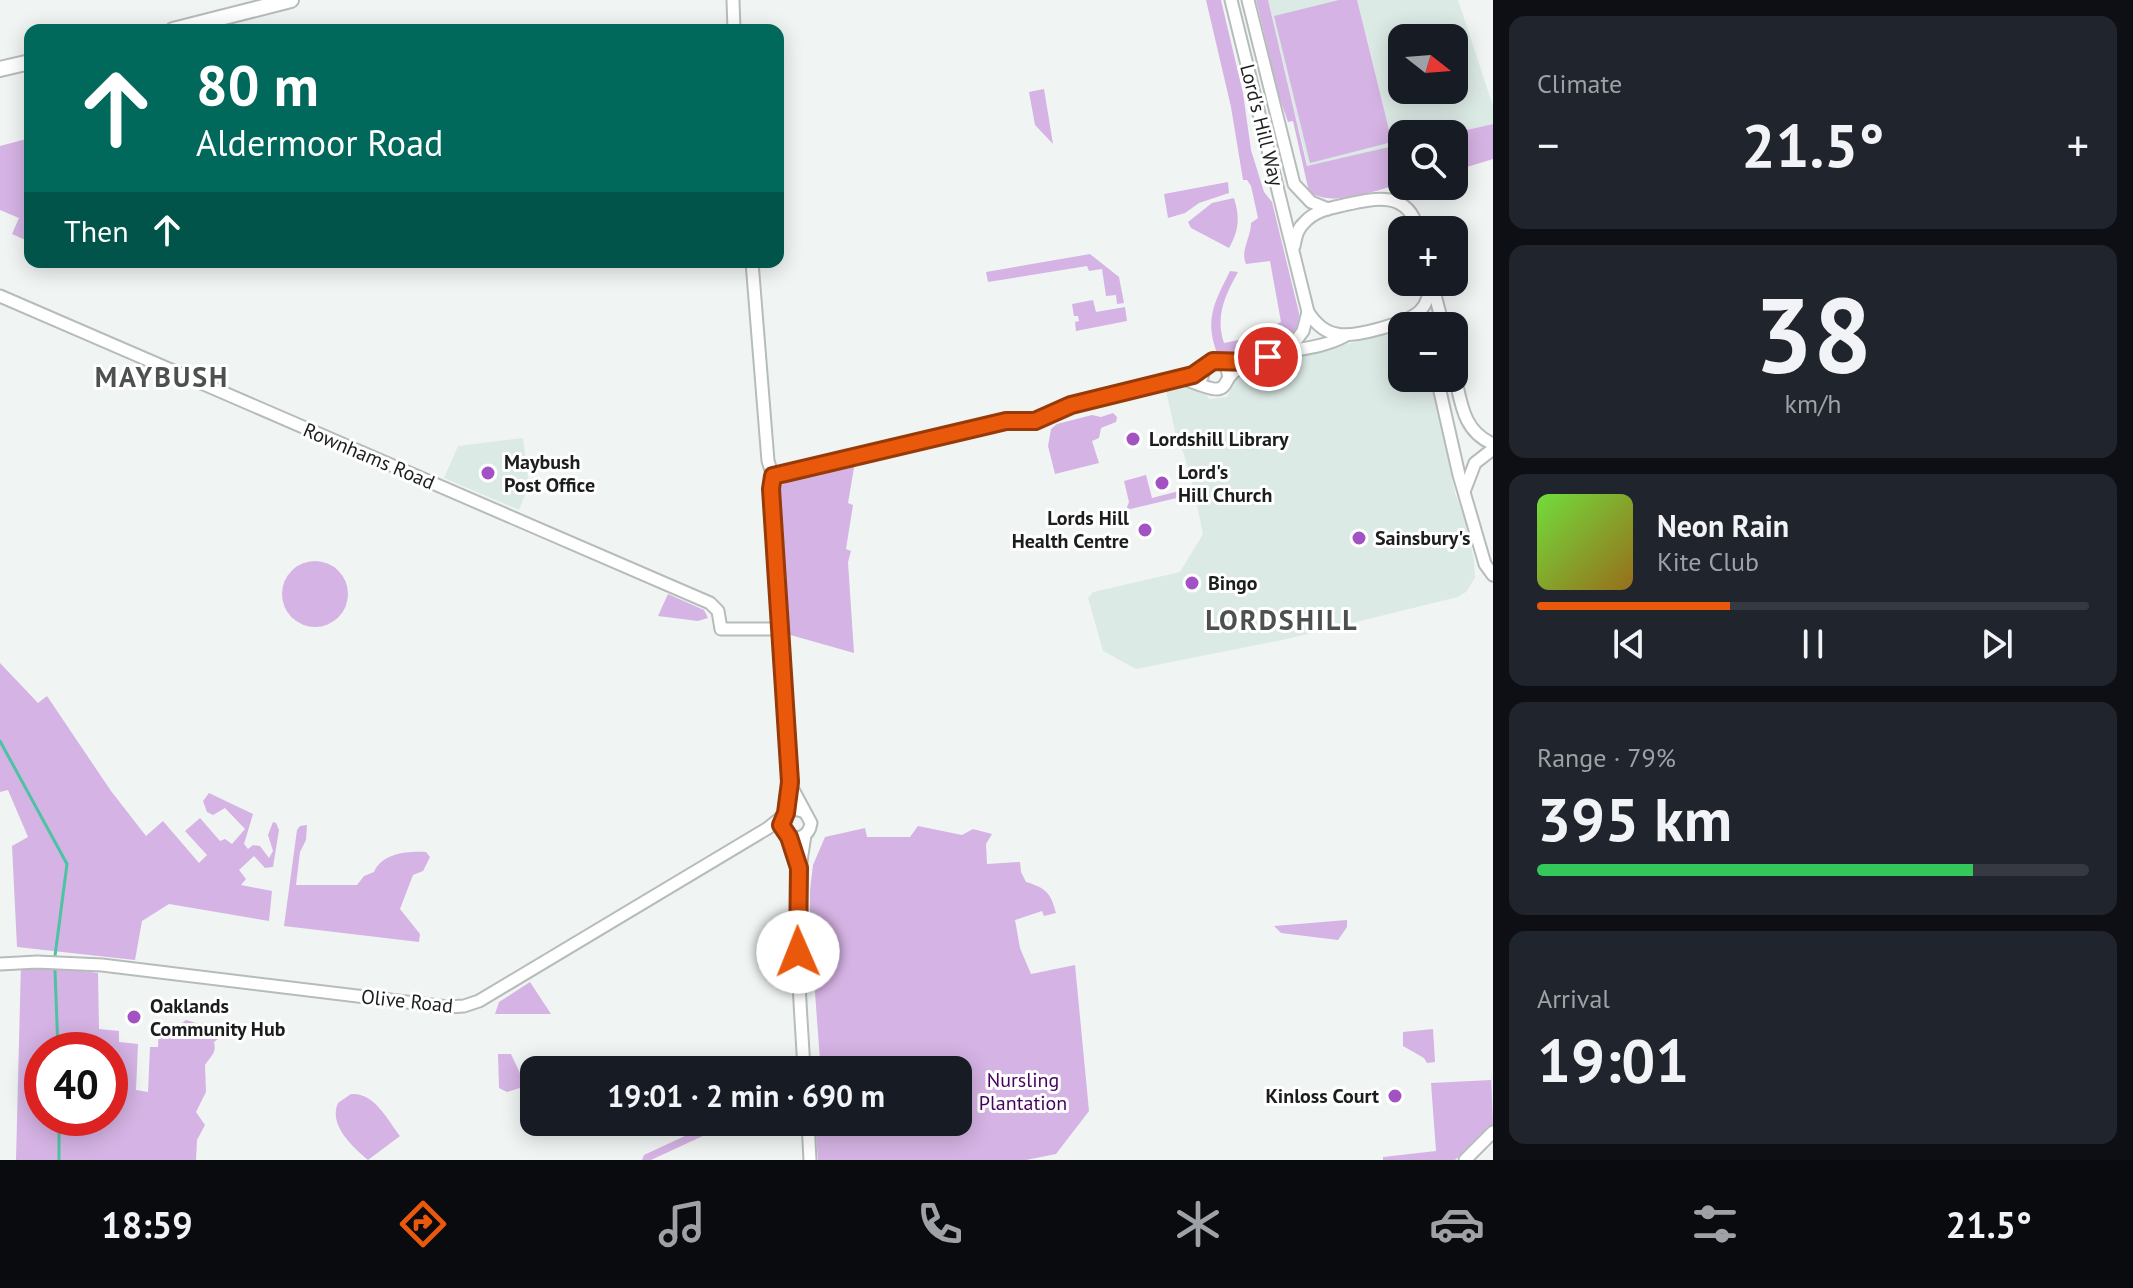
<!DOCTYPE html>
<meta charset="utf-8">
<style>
body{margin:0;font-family:"PT Sans",sans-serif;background:#20242c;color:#f1f3f6;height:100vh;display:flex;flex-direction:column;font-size:30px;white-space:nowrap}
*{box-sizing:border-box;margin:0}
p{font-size:26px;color:#9ea1a6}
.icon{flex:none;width:44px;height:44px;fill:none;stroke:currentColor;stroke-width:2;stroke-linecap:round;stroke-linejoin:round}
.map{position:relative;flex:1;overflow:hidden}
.drawer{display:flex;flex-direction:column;gap:16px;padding:16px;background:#0d0f14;width:640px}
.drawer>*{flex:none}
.hud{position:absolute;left:24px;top:24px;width:760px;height:244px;border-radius:16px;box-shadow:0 4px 20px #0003;background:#00695c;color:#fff;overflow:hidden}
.needle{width:52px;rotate:107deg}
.buttons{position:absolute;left:1388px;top:24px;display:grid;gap:16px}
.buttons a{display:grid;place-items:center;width:80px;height:80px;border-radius:16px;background:#171b24;box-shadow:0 4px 20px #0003;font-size:40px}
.speed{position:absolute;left:24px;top:1032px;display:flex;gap:16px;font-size:40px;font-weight:700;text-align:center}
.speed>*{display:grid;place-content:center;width:104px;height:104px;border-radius:50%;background:#171b24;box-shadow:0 4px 20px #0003;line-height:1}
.speed .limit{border:12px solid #d22;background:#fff;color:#111}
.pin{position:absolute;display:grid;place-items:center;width:68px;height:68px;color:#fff;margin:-34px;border:4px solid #fff;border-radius:50%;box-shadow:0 2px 8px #0007}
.me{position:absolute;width:88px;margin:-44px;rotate:359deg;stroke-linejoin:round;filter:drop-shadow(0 0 6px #0008)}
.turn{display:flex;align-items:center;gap:28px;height:168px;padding:0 40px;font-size:36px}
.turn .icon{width:104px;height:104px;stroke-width:2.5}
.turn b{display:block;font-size:56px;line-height:68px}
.then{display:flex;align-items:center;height:76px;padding:0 40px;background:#0003;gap:16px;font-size:30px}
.big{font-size:60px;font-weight:700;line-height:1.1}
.drawer .card{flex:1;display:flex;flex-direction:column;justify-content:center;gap:12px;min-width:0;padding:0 28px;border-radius:16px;background:#20242c}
.drawer .dial{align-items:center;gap:0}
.dial b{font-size:104px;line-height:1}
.song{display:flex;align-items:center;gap:24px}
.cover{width:96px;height:96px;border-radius:12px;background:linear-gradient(135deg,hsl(100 70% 55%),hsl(40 70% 35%))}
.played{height:8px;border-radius:4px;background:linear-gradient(90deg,#ea580c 35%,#363941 35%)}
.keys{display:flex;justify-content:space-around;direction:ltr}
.heat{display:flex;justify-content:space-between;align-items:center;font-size:44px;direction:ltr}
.charge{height:12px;border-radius:6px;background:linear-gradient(90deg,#34c759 79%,#363941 0)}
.trip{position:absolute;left:520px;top:1056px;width:452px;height:80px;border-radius:16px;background:#171b24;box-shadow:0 4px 20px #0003;font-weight:700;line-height:80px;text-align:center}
.tabs{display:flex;height:128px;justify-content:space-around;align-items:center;background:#090b0e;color:#9ea1a6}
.tabs .icon{width:56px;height:56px}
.tabs .current{color:#ea580c}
.tabs b{font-size:36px;color:#f1f3f6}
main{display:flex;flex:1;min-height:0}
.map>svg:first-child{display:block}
.built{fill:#dceae5;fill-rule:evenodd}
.green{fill:#d5b3e4;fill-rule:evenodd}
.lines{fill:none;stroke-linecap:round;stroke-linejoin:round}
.stream{stroke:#4cc3a2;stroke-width:3}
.tertiary-casing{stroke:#b6bcba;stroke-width:15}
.primary-casing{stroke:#b6bcba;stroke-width:18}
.tertiary{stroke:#fff;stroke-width:11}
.primary{stroke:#fff;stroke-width:14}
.route-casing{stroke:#983908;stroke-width:20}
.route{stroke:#ea580c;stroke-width:14}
.poi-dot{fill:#a252c3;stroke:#fff;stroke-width:3}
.labels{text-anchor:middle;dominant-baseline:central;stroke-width:6;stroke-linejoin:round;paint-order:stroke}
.street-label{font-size:20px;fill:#1c1d1d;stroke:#fff}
.poi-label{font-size:20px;font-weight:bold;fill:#1c1d1d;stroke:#fff;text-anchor:start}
.park-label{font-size:20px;fill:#49015f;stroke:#fff}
.district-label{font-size:28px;font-weight:bold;letter-spacing:2px;fill:#4c514f;stroke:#fff}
</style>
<main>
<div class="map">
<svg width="1493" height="1160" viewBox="0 0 1493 1160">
<rect width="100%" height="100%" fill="#f0f5f3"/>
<!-- built -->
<g class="built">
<path d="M1268 0H1458L1493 106V124L1449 134H1402V144L1308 167ZM1402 38H1454V90H1402Z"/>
<path d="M1396 332 1402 333V378H1431L1455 493 1465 519 1474 560 1475 578 1466 592 1458 597 1287 639 1136 669 1103 651 1088 598 1093 592 1180 572 1203 534 1194 491 1184 454 1177 440 1165 387 1192 385 1204 391 1209 399 1227 397 1238 374 1249 368Z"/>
<path d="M523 438 529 485 519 510 444 478 458 446Z"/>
</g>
<!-- green -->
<g class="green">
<path d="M1206 0H1221L1243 93 1251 150 1264 192 1272 202 1299 313C1299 324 1295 335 1286 342 1273 352 1230 362 1217 353 1204 318 1215 302 1230 271L1238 272C1225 296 1215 316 1224 343L1272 333 1273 326 1281 322 1270 261 1246 264C1240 250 1251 238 1251 223L1258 218 1251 186 1247 180H1243L1231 107Z"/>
<path d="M1256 0H1268L1307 166 1402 144V184C1374 190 1335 208 1309 192L1293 121 1288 122 1279 96Z"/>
<path d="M1339 0H1357L1392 142 1310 163 1274 16Z"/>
<path d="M1044 89 1053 144 1035 125 1029 92Z"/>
<path d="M1493 124V159L1454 171V134H1449Z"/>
<path d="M30 138V242L12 234 19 218 0 210V146Z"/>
<path d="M1228 182 1229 193 1199 203 1185 213 1168 218 1164 194Z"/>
<path d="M1234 198C1240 218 1239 230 1229 248L1191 228 1188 222 1212 203Z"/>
<path d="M1090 254 1119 277 1124 303 1117 304 1116 295 1106 296 1102 269 1089 271 1087 266 988 282 986 272Z"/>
<path d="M1093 300 1096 312 1125 307 1127 321 1076 331 1075 322 1079 321 1078 316H1074L1072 304Z"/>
<path d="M1113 413 1117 417 1116 422 1101 428 1099 438 1092 441 1099 463 1055 474 1048 446 1051 429 1057 424 1092 415 1101 417Z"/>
<path d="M855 462 848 503 853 505 846 549 851 551 848 562 854 653 787 634 779 497 782 485 796 478Z"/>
<path d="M1146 475 1152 498 1179 491 1181 497 1126 510 1129 502 1124 481Z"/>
<circle cx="315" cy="594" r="33"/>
<path d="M668 594 704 610 708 618 698 621 658 616Z"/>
<path d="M0 663 38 703 47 696 111 791 146 836 163 821 199 863 207 855 185 831 200 818 220 841 225 839 232 844 245 829 225 808 213 815 207 812 203 801 209 793 253 814 244 844 248 849 253 845 260 846 269 858 273 851 268 835 273 822 276 823 279 830 273 867 265 868 254 856 239 870 246 879 241 885 272 891 269 921 169 904 142 921 135 960 17 947 12 846 28 837 8 790 0 792Z"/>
<path d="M307 825 306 840 300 852 296 885H357L364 876 374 872C382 853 408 851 426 852L430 857 423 871 413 875 400 909 420 934 419 942 284 926 297 830 300 826Z"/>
<path d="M918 826 962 835 973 829 992 834 986 844 987 864 1020 862 1021 872 1026 882C1046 888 1051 893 1056 913L1044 916 1042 911 1015 920 1020 948 1031 974 1075 965 1089 1111 1056 1154 1026 1160H818L815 1122H958V1070H811V1064L820 1060 810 925V890L813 865 825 837 865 828 867 837H910Z"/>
<path d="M1347 920V927L1338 940 1281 933 1274 926Z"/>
<path d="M21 963 98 973 99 1029 119 1031V1042L138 1044 136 1090 148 1092 150 1047H158L159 1026 181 1024 186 1020 196 1023 218 1024 223 1029V1035L214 1042C217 1053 210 1057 205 1065L206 1092 196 1112 205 1125 197 1140 196 1160H16ZM42 1050H110V1118H42Z"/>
<path d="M530 982 551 1014H495L499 1002Z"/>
<path d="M1433 1029 1435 1062 1427 1063 1424 1058 1403 1046V1032Z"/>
<path d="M498 1054H511L526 1086 507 1092 499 1088Z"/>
<path d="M1491 1073 1493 1125 1455 1160H1383V1157L1436 1151 1431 1083 1491 1080Z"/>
<path d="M351 1094C374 1092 387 1119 400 1136L368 1160C353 1147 328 1125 338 1103Z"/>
<path d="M715 1122H733L651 1160H642L644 1155Z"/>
</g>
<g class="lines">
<!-- stream -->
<g class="stream">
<path d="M0 741 67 864 55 956"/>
<path d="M55 971 58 1050"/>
<path d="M59 1118V1160"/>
</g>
<defs>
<g id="tertiary">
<path d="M733 0 734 30"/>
<path d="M1231 0 1308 312C1315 323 1324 332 1337 334 1354 338 1408 323 1420 311 1428 303 1430 292 1431 282"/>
<path d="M1248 0 1294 184 1311 202 1328 209"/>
<path d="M1294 246C1296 237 1297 229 1304 223 1314 211 1330 208 1344 205 1375 198 1408 190 1418 230"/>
<path d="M752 262 768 461 773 476 771 489 790 782 786 813"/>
<path d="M1432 283 1443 326"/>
<path d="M0 296 710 603 718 611 721 629H779"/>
<path d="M1289 350 1303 331 1308 312"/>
<path d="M1454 372C1461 401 1462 431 1493 444"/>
<path d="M1202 377 1205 366 1218 361 1226 365 1229 377"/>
<path d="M1182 378C1190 381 1211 390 1217 389 1226 388 1225 382 1230 376 1234 371 1244 365 1250 362 1281 348 1315 352 1345 336"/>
<path d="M1437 378 1459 475 1485 564 1493 575"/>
<path d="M773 476 1006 421H1035L1071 405 1182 378 1202 371"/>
<path d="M1465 489 1475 463 1493 449"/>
<path d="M790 784 811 823C809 836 799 841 787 835L781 825 784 815 795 809 805 812"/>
<path d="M0 964 37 962 102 965 448 1007 464 1006 479 1001 768 828 784 815"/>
<path d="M804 1070C800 992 791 912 805 835"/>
<path d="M808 1122 810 1160"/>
<path d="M1465 1160 1493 1132"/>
</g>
<g id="primary">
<path d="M173 30 291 0"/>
<path d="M0 69 30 62"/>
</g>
</defs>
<!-- tertiary casing -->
<use href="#tertiary" class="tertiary-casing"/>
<!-- primary casing -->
<use href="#primary" class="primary-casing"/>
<!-- tertiary -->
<use href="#tertiary" class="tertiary"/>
<!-- primary -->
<use href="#primary" class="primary"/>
</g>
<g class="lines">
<defs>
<path id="route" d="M798 952 799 868 789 837 781 825 786 813 790 782 771 489 773 476 1006 421H1035L1071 405 1193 375 1213 361 1251 362 1268 357"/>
</defs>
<!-- route casing -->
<use href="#route" class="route-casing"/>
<!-- route -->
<use href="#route" class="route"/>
</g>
<!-- markers -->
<g class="poi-dot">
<circle cx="1133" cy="439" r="8"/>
<circle cx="488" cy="473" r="8"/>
<circle cx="1162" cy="483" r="8"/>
<circle cx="1145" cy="530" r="8"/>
<circle cx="1359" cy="538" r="8"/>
<circle cx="1192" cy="583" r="8"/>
<circle cx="134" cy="1017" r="8"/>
<circle cx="1395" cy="1096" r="8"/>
</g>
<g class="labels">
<!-- street labels -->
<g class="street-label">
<text transform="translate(1262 125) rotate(76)">Lord's Hill Way</text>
<text transform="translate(369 456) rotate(23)">Rownhams Road</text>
<text transform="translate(407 1001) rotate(6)">Olive Road</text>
</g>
<!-- poi labels -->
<g class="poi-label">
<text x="1149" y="439">Lordshill Library</text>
<text x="504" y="462">Maybush<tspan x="504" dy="23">Post Office</tspan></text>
<text x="1178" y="472">Lord's<tspan x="1178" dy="23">Hill Church</tspan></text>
<text x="1129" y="518" text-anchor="end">Lords Hill<tspan x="1129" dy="23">Health Centre</tspan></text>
<text x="1375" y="538">Sainsbury's</text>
<text x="1208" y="583">Bingo</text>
<text x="150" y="1006">Oaklands<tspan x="150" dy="23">Community Hub</tspan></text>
<text x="1379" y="1096" text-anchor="end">Kinloss Court</text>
</g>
<!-- park labels -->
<g class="park-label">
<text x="1023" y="1080">Nursling<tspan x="1023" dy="23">Plantation</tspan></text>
</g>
<!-- district labels -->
<g class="district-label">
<text x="162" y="376">MAYBUSH</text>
<text x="1282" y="619">LORDSHILL</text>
</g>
</g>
</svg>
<div class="buttons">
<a><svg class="needle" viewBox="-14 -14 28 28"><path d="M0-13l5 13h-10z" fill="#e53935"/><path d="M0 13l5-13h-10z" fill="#9ea1a6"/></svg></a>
<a><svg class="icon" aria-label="search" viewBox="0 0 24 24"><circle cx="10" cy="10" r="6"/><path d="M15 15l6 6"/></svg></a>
<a>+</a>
<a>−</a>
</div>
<div class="speed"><div class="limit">40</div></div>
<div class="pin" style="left:1268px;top:357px;background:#d93025"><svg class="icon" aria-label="arrive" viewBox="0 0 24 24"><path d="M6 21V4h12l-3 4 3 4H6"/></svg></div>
<svg class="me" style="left:798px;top:952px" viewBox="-20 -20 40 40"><circle r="19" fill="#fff"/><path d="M0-13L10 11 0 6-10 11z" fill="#ea580c"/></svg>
<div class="trip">19:01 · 2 min · 690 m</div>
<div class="hud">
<div class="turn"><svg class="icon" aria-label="ahead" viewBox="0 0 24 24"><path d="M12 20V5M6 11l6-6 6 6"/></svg><div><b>80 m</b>Aldermoor Road</div></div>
<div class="then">Then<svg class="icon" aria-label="ahead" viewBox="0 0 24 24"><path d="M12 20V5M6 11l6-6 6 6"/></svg></div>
</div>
</div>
<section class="drawer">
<div class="card"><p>Climate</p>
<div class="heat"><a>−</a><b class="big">21.5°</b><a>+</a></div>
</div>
<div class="card dial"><b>38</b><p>km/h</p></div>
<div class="card">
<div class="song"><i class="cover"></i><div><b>Neon Rain</b><p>Kite Club</p></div></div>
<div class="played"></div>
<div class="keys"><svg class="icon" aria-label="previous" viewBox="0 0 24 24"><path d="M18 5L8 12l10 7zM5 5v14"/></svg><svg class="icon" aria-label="pause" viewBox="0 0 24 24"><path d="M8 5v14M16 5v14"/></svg><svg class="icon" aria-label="next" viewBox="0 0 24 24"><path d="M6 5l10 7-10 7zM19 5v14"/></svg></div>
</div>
<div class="card"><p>Range · 79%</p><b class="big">395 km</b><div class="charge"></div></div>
<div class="card"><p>Arrival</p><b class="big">19:01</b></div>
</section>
</main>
<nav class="tabs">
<b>18:59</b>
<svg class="icon current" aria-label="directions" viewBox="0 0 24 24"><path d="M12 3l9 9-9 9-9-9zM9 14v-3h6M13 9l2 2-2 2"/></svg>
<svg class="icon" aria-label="music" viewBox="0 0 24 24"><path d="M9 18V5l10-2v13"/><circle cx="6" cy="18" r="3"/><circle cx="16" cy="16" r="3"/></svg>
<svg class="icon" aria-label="phone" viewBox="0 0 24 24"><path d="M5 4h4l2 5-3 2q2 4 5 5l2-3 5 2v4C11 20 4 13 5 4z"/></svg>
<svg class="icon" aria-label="climate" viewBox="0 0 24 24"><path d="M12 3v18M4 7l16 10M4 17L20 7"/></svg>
<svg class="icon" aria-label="car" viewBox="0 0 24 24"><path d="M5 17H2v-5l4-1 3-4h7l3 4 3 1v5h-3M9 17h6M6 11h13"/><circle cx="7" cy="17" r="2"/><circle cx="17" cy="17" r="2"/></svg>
<svg class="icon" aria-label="filters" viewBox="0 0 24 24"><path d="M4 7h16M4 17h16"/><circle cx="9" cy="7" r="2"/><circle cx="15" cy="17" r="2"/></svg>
<b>21.5°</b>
</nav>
